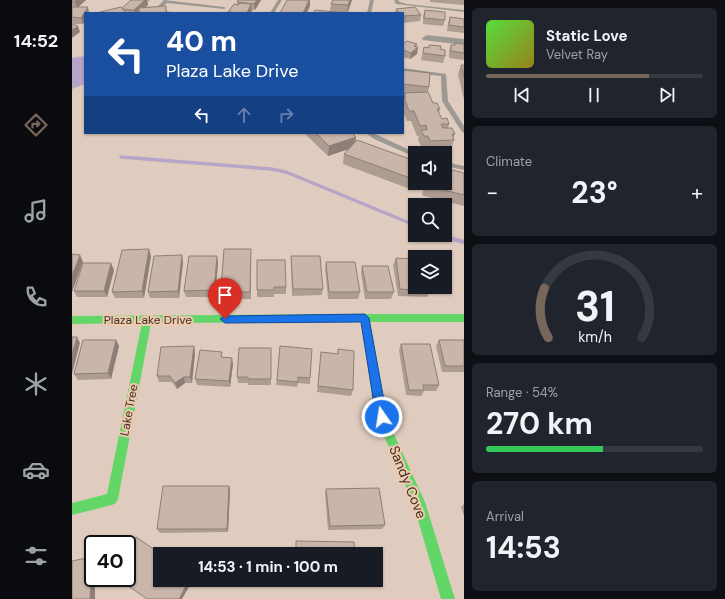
<!DOCTYPE html>
<meta charset="utf-8">
<style>
body{margin:0;font-family:"DM Sans",sans-serif;background:#20242c;color:#f1f3f6;height:100vh;display:flex;flex-direction:column;font-size:15px;white-space:nowrap}
*{box-sizing:border-box;margin:0}
p{font-size:13px;color:#9ea1a6}
.icon{flex:none;width:22px;height:22px;fill:none;stroke:currentColor;stroke-width:2;stroke-linecap:round;stroke-linejoin:round}
.map{position:relative;flex:1;overflow:hidden}
.sheet{display:flex;flex-direction:column;gap:8px;padding:8px;background:#0d0f14;width:261px}
.sheet>*{flex:none}
.banner{position:absolute;left:12px;top:12px;width:320px;height:122px;border-radius:0px;box-shadow:0 1px 3px #0004;background:#1a4fa0;color:#fff;overflow:hidden}
.controls{position:absolute;left:336px;top:146px;display:grid;gap:8px}
.controls a{display:grid;place-items:center;width:44px;height:44px;border-radius:0px;background:#171b24;box-shadow:0 1px 3px #0004;font-size:20px}
.speed{position:absolute;left:12px;top:535px;display:flex;gap:8px;font-size:20px;font-weight:700;text-align:center}
.speed>*{display:grid;place-content:center;width:52px;height:52px;border-radius:50%;background:#171b24;box-shadow:0 1px 3px #0004;line-height:1}
.speed .limit{border:2px solid #111;border-radius:6px;background:#fff;color:#111}
.pin{position:absolute;display:grid;place-items:center;width:34px;height:34px;color:#fff;margin:-41px -17px;border-radius:50% 50% 50% 0;rotate:-45deg;box-shadow:0 0 4px #0007}
.pin .icon{rotate:45deg}
.me{position:absolute;width:44px;margin:-22px;rotate:347deg;stroke-linejoin:round;filter:drop-shadow(0 0 3px #0008)}
.turn{display:flex;align-items:center;gap:14px;height:84px;padding:0 16px;font-size:18px}
.turn .icon{width:52px;height:52px;stroke-width:2.5}
.turn b{display:block;font-size:28px;line-height:34px}
.lanes{display:flex;align-items:center;height:38px;padding:0 16px;background:#0003;justify-content:center;gap:20px;direction:ltr}
.lanes .off{opacity:.35}
.big{font-size:30px;font-weight:700;line-height:1.1}
.sheet .card{flex:1;display:flex;flex-direction:column;justify-content:center;gap:6px;min-width:0;padding:0 14px;border-radius:6px;background:#20242c}
.sheet .dial{align-items:center;gap:0}
.dial svg{height:104px;overflow:visible;fill:none;stroke:#363941;stroke-width:7;stroke-linecap:round;text-anchor:middle}
.dial text{fill:#f1f3f6;stroke:none}
.song{display:flex;align-items:center;gap:12px}
.cover{width:48px;height:48px;border-radius:6px;background:linear-gradient(135deg,hsl(110 70% 55%),hsl(50 70% 35%))}
.played{height:4px;border-radius:2px;background:linear-gradient(90deg,#77675b 75%,#363941 75%)}
.keys{display:flex;justify-content:space-around;direction:ltr}
.heat{display:flex;justify-content:space-between;align-items:center;font-size:22px;direction:ltr}
.charge{height:6px;border-radius:3px;background:linear-gradient(90deg,#34c759 54%,#363941 0)}
.trip{position:absolute;left:81px;top:547px;width:230px;height:40px;border-radius:0px;background:#171b24;box-shadow:0 1px 3px #0004;font-weight:700;line-height:40px;text-align:center}
main{display:flex;flex:1;min-height:0}
.menu{display:flex;flex-direction:column;width:72px;justify-content:space-around;align-items:center;background:#090b0e;color:#9ea1a6}
.menu .icon{width:28px;height:28px}
.menu .on{color:#77675b}
.menu b{font-size:18px;color:#f1f3f6}
.map>svg:first-child{display:block}
.water{fill:#b7a5c7}
.lines{fill:none;stroke-linecap:round;stroke-linejoin:round}
.stream-far1{stroke:#b7a5c7;stroke-width:3.5}
.stream{stroke:#b7a5c7;stroke-width:4.5}
.lane{fill:#9c9992;fill-rule:evenodd}
.street{fill:#9c9992;fill-rule:evenodd}
.fast{fill:#63d668;fill-rule:evenodd}
.wall{fill:#ad9c92}
.shaded-wall{fill:#8d7f77}
.building{fill:#c9b5aa;stroke:#8d7f77}
.route{fill:#1a73e8;stroke:#114b97}
.labels{text-anchor:middle;dominant-baseline:central;stroke-width:4;stroke-linejoin:round;paint-order:stroke}
.street-label{font-size:12px;fill:#3f3126;stroke:#efcaaf}
.near-street-label{font-size:14px;fill:#3f3126;stroke:#efcaaf}
</style>
<main>
<nav class="menu">
<b>14:52</b>
<svg class="icon on" aria-label="directions" viewBox="0 0 24 24"><path d="M12 3l9 9-9 9-9-9zM9 14v-3h6M13 9l2 2-2 2"/></svg>
<svg class="icon" aria-label="music" viewBox="0 0 24 24"><path d="M9 18V5l10-2v13"/><circle cx="6" cy="18" r="3"/><circle cx="16" cy="16" r="3"/></svg>
<svg class="icon" aria-label="phone" viewBox="0 0 24 24"><path d="M5 4h4l2 5-3 2q2 4 5 5l2-3 5 2v4C11 20 4 13 5 4z"/></svg>
<svg class="icon" aria-label="climate" viewBox="0 0 24 24"><path d="M12 3v18M4 7l16 10M4 17L20 7"/></svg>
<svg class="icon" aria-label="car" viewBox="0 0 24 24"><path d="M5 17H2v-5l4-1 3-4h7l3 4 3 1v5h-3M9 17h6M6 11h13"/><circle cx="7" cy="17" r="2"/><circle cx="17" cy="17" r="2"/></svg>
<svg class="icon" aria-label="filters" viewBox="0 0 24 24"><path d="M4 7h16M4 17h16"/><circle cx="9" cy="7" r="2"/><circle cx="15" cy="17" r="2"/></svg>
</nav>
<div class="map">
<svg width="392" height="599" viewBox="0 0 392 599">
<rect width="100%" height="100%" fill="#e0ccbe"/>
<!-- water -->
<path class="water" d="M13 56V84L0 89V58Z"/>
<g class="lines">
<!-- stream-far1 -->
<path class="stream-far1" d="M49 157 199 169 214 172 340 224"/>
<!-- stream -->
<g class="stream">
<path d="M338 223 343 225"/>
<path d="M366 235 392 242"/>
</g>
<!-- lane -->
<g class="lane">
<path d="M92 0 152 7 154 8 152 9 95 3 88 10 105 13 82 12V10Z"/>
<path d="M206 0H210L202 13H198Z"/>
<path d="M298 0H302L299 13H295Z"/>
<path d="M322 0H326L328 2 335 4 392 10V12L324 4Z"/>
<path d="M331 68 374 74 376 101 392 126V133L390 132 370 101 369 76 331 72Z"/>
<path d="M294 133H301L344 153H343V157L302 139Z"/>
<path d="M373 162 392 166V170L373 166Z"/>
</g>
<!-- street -->
<path class="street" d="M355 35 392 39V45L351 40 350 38Z"/>
<!-- fast -->
<path class="fast" d="M293 314H392V322H298L314 417 353 502 383 599H369L341 503 304 417 289 322 79 323 46 499 44 503 40 505 0 515V503L35 494 70 323 0 324V316Z"/>
</g>
<!-- wall -->
<g class="wall">
<path d="M0 0H14L6 7 13 13V20L11 24H0Z"/>
<path d="M59 0H78L76 2 75 1 76 5 73 7 94 6 95 13H28V12L50 8Z"/>
<path d="M166 0H189L183 10H179L180 13H156V12L165 5V2Z"/>
<path d="M261 0H280L276 13H241L258 11 259 4Z"/>
<path d="M358 0H392V5L358 2Z"/>
<path d="M324 9 349 15 348 21 331 23V13H323Z"/>
<path d="M353 10 373 20 371 26 351 24V16Z"/>
<path d="M378 17 392 19V33L375 31 376 23Z"/>
<path d="M331 43 346 47 345 54 338 59 331 57Z"/>
<path d="M383 43 392 44V60L377 58V51L379 45H382Z"/>
<path d="M352 47 368 49 373 56 371 63 349 60Z"/>
<path d="M389 65H392V100L386 74Z"/>
<path d="M331 70 357 87 356 92 361 103 368 109 367 113 370 119 377 124 376 128 383 134 381 138 382 140 379 150 355 151 353 146H349L346 140 347 136H345L339 121H335L331 111V97L332 94H331Z"/>
<path d="M232 133H280L284 141 343 161V182L338 189 271 164 272 154 276 149 256 156Z"/>
<path d="M392 173V206L352 196 350 195 353 183Z"/>
<path d="M79 256 72 298H43L40 292Z"/>
<path d="M179 256V299H162L161 296H150L149 289Z"/>
<path d="M219 256 251 289 250 295 220 296 219 263Z"/>
<path d="M324 258 358 291 355 297 326 296 321 265Z"/>
<path d="M185 260 214 287V294H202V297H185Z"/>
<path d="M111 262 107 298H78L76 292Z"/>
<path d="M254 262 288 292 286 299H256L253 268Z"/>
<path d="M146 263 143 297H114L112 291Z"/>
<path d="M290 266 322 292 319 299H293L289 273Z"/>
<path d="M42 270 35 297H5L2 291Z"/>
<path d="M44 340 47 346 39 379 6 380 2 374Z"/>
<path d="M367 340H392V372H370L364 346Z"/>
<path d="M329 344 367 385 364 391H352L349 396 334 395 327 350Z"/>
<path d="M122 346 123 353 120 383H113L105 389 100 382H87L85 376Z"/>
<path d="M208 346 238 378V384L226 383 225 387 204 385Z"/>
<path d="M199 348V385H176V383H166L165 377Z"/>
<path d="M266 349 281 390 279 396 245 392 249 352 265 354Z"/>
<path d="M151 357 161 364 158 387 125 385 123 379Z"/>
<path d="M157 486 158 490 156 532 88 533 85 529Z"/>
<path d="M254 489 313 525 310 529 256 530 253 493Z"/>
<path d="M392 504V516L389 507Z"/>
<path d="M224 580H285L286 585 283 587H224Z"/>
</g>
<!-- shaded-wall -->
<g class="shaded-wall">
<path d="M5 0H14L5 8 3 2Z"/>
<path d="M73 0H75L76 5 67 13H63L62 10Z"/>
<path d="M185 0H189L183 10 182 4Z"/>
<path d="M237 0H238V6L235 13H231Z"/>
<path d="M278 0H280L275 13 276 5Z"/>
<path d="M179 4 180 13H175Z"/>
<path d="M16 7 17 13H13V20L11 24 9 18Z"/>
<path d="M6 26 8 32 0 38V30Z"/>
<path d="M345 44 343 49 346 47 345 54 338 59 339 53 342 46Z"/>
<path d="M284 137 283 147 256 156 257 146Z"/>
<path d="M343 177V182L338 189 341 179Z"/>
<path d="M77 249 79 256 72 298 70 291Z"/>
<path d="M8 255 11 262 0 292V276Z"/>
<path d="M110 255 111 262 107 298 106 291Z"/>
<path d="M145 256 146 263 143 297 142 290Z"/>
<path d="M39 263 42 270 35 297 32 291Z"/>
<path d="M5 337 8 343 0 374V355Z"/>
<path d="M44 340 47 346 39 379 36 373Z"/>
<path d="M122 346 123 353 120 383 118 377Z"/>
<path d="M160 358 161 364 158 387 157 381Z"/>
<path d="M112 377 113 383 105 389 103 383Z"/>
<path d="M157 486 158 490 156 532 155 529Z"/>
<path d="M20 557 21 558V578H23V599H18Z"/>
<path d="M117 580H121L110 599H107Z"/>
</g>
<!-- building -->
<g class="building">
<path d="M0 0H5L3 2H0Z"/>
<path d="M59 0H73L62 10 50 9V8Z"/>
<path d="M166 0H185L182 4 165 2Z"/>
<path d="M215 0H237L231 13H208Z"/>
<path d="M261 0H278L276 5 259 4Z"/>
<path d="M168 3 179 4 175 13H161V12H156L162 4 166 5Z"/>
<path d="M94 6V13H67V8Z"/>
<path d="M0 7H16L9 18 0 17Z"/>
<path d="M49 7 54 13H29L28 12Z"/>
<path d="M343 7 349 15 331 16V13H327L324 9Z"/>
<path d="M243 10 274 13H241Z"/>
<path d="M353 10 373 12V20L352 18Z"/>
<path d="M378 17 392 19V27L377 25Z"/>
<path d="M0 24 6 26 0 30Z"/>
<path d="M335 41 345 44 342 46 346 47 339 53 331 50V43H332Z"/>
<path d="M383 43 392 44V53L379 51V45H383Z"/>
<path d="M357 45 369 46 368 49 373 50V56L351 53 352 47 357 48Z"/>
<path d="M389 65H392V77Z"/>
<path d="M331 70 358 73 357 87 331 84Z"/>
<path d="M356 92 361 103H365L368 109H365L370 119 375 118 377 124H369L371 128H380L383 134H380L382 140 358 141 356 136H352L349 130H355L354 125 348 126 342 111H337L332 97H334L332 93Z"/>
<path d="M244 133H280L284 137 257 146Z"/>
<path d="M285 140 343 161V177L341 179 272 154Z"/>
<path d="M373 168 392 173V195L355 186 353 185V183H373Z"/>
<path d="M77 249 70 291 40 292 50 250Z"/>
<path d="M152 249H179L178 292H161V290L149 289Z"/>
<path d="M0 254 8 255 0 276Z"/>
<path d="M110 255 106 291 76 292 82 256Z"/>
<path d="M117 256H145L142 290 112 291Z"/>
<path d="M219 256H248L251 289H221Z"/>
<path d="M324 258 343 259V287H357L358 291 328 289Z"/>
<path d="M185 260H213L214 287H202V290H185Z"/>
<path d="M254 262H283L288 292H257Z"/>
<path d="M11 263H39L32 291H2Z"/>
<path d="M290 266H316L322 292H295Z"/>
<path d="M0 337H5L0 355Z"/>
<path d="M11 340H44L36 373 2 374Z"/>
<path d="M367 340H392V366H373Z"/>
<path d="M329 344H358L367 385H351L352 390H337Z"/>
<path d="M122 346 118 377H112L103 383 98 376H85L89 347Z"/>
<path d="M208 346 240 349 238 378 226 377V382L205 380Z"/>
<path d="M167 348H199V379H176V377H165Z"/>
<path d="M266 349 282 351 281 390 246 386 249 352 266 354Z"/>
<path d="M128 350 150 352 149 357 160 358 157 381 123 379Z"/>
<path d="M91 486H157L155 529H85Z"/>
<path d="M307 488 313 525 258 526 254 489Z"/>
<path d="M64 537 89 554H88V580H117L107 599H75L45 578H55V550Z"/>
<path d="M224 541 282 542 283 554H224Z"/>
<path d="M20 557 18 599H0V561Z"/>
<path d="M225 580H285L286 585 225 584Z"/>
</g>
<!-- route -->
<path class="route" d="M293 314 297 318 315 417 313 420 310 422 306 420 304 417 289 322 153 323 148 319 153 316Z"/>
<g class="labels">
<!-- street labels -->
<g class="street-label">
<text x="76" y="320">Plaza Lake Drive</text>
<text transform="translate(57 410) rotate(-79)">Lake Tree</text>
</g>
<!-- near-street labels -->
<g class="near-street-label">
<text transform="translate(336 482) rotate(68)">Sandy Cove</text>
</g>
</g>
</svg>
<div class="controls">
<a><svg class="icon" aria-label="sound" viewBox="0 0 24 24"><path d="M4 9h4l5-4v14l-5-4H4zM17 9q2 3 0 6"/></svg></a>
<a><svg class="icon" aria-label="search" viewBox="0 0 24 24"><circle cx="10" cy="10" r="6"/><path d="M15 15l6 6"/></svg></a>
<a><svg class="icon" aria-label="layers" viewBox="0 0 24 24"><path d="M12 4l9 5-9 5-9-5zM3 14l9 5 9-5"/></svg></a>
</div>
<div class="speed"><div class="limit">40</div></div>
<div class="pin" style="left:153px;top:319px;background:#d93025"><svg class="icon" aria-label="arrive" viewBox="0 0 24 24"><path d="M6 21V4h12l-3 4 3 4H6"/></svg></div>
<svg class="me" style="left:310px;top:417px" viewBox="-20 -20 40 40"><circle r="17" fill="#1a73e8" stroke="#fff" stroke-width="3"/><path d="M0-11L8 9 0 5-8 9z" fill="#fff"/></svg>
<div class="trip">14:53 · 1 min · 100 m</div>
<div class="banner">
<div class="turn"><svg class="icon" aria-label="left" viewBox="0 0 24 24"><path d="M17 20v-9H6M10 6l-5 5 5 5"/></svg><div><b>40 m</b>Plaza Lake Drive</div></div>
<div class="lanes"><svg class="icon" aria-label="left" viewBox="0 0 24 24"><path d="M17 20v-9H6M10 6l-5 5 5 5"/></svg><svg class="icon off" aria-label="ahead" viewBox="0 0 24 24"><path d="M12 20V5M6 11l6-6 6 6"/></svg><svg class="icon off" aria-label="right" viewBox="0 0 24 24"><path d="M7 20v-9h11M14 6l5 5-5 5"/></svg></div>
</div>
</div>
<section class="sheet">
<div class="card">
<div class="song"><i class="cover"></i><div><b>Static Love</b><p>Velvet Ray</p></div></div>
<div class="played"></div>
<div class="keys"><svg class="icon" aria-label="previous" viewBox="0 0 24 24"><path d="M18 5L8 12l10 7zM5 5v14"/></svg><svg class="icon" aria-label="pause" viewBox="0 0 24 24"><path d="M8 5v14M16 5v14"/></svg><svg class="icon" aria-label="next" viewBox="0 0 24 24"><path d="M6 5l10 7-10 7zM19 5v14"/></svg></div>
</div>
<div class="card"><p>Climate</p>
<div class="heat"><a>−</a><b class="big">23°</b><a>+</a></div>
</div>
<div class="card dial"><svg viewBox="0 0 100 80">
<path d="M14 69A42 42 0 1 1 86 69"/>
<path d="M14 69A42 42 0 0 1 11 31" stroke="#77675b"/>
<text x="50" y="56" font-size="32" font-weight="700">31</text>
<text x="50" y="72" font-size="11">km/h</text>
</svg></div>
<div class="card"><p>Range · 54%</p><b class="big">270 km</b><div class="charge"></div></div>
<div class="card"><p>Arrival</p><b class="big">14:53</b></div>
</section>
</main>
